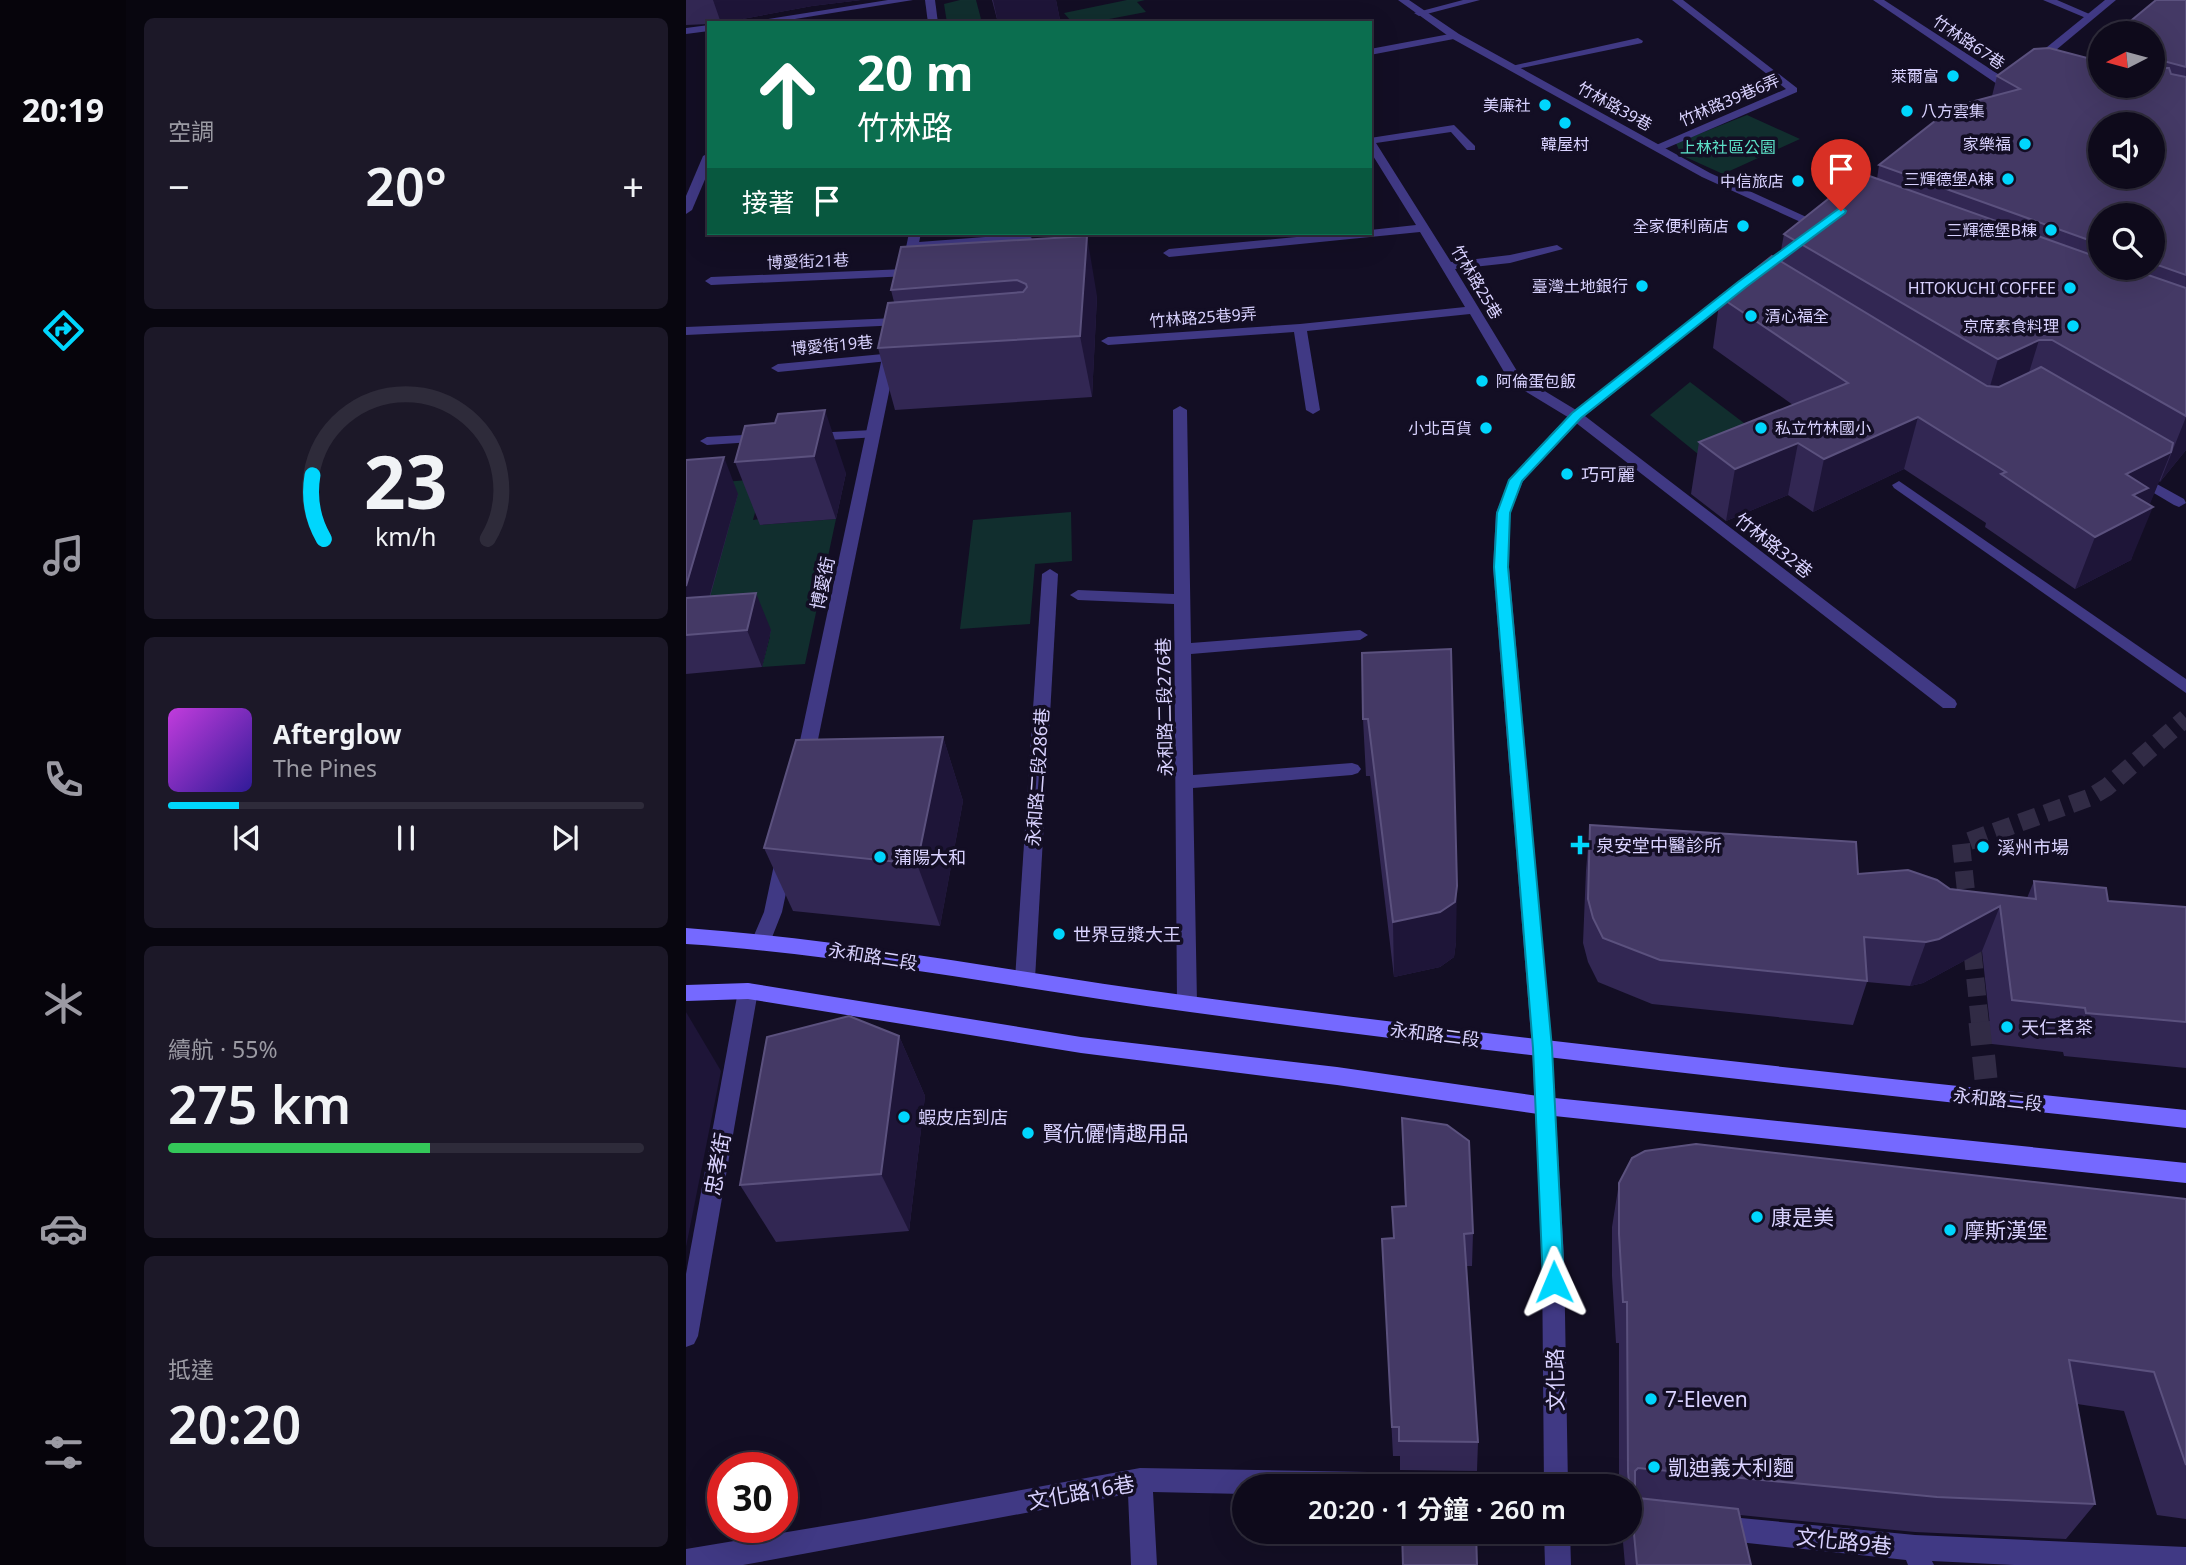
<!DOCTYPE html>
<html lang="zh-TW">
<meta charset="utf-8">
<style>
body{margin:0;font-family:"Noto Sans","Noto Sans TC",sans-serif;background:#1c1828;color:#f1f3f6;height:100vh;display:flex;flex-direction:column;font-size:26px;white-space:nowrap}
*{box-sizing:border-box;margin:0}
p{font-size:23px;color:#9b9aa3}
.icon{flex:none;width:38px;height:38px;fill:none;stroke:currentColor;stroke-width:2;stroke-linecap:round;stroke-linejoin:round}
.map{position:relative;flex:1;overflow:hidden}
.side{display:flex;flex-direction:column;gap:18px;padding:18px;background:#08060f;width:560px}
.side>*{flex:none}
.hud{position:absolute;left:21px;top:21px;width:665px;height:214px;border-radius:0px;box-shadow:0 7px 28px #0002,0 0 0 2px #2e2b3a;background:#0b6e4f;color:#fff;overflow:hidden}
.needle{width:46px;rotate:264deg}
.buttons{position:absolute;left:1402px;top:21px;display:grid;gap:14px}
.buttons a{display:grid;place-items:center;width:77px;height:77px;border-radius:50%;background:#0e0a1b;box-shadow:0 7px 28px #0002,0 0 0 2px #2e2b3a;font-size:35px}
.speed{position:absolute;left:21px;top:1452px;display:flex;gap:14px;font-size:35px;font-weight:700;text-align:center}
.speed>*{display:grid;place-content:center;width:91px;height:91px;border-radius:50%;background:#0e0a1b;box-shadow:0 7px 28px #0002,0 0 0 2px #2e2b3a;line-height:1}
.speed .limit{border:10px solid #d22;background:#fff;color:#111}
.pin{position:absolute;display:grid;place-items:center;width:60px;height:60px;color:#fff;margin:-72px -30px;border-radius:50% 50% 50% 0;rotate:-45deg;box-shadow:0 0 7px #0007}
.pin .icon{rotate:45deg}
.me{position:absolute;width:77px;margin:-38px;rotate:359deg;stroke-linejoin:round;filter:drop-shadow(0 0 5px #0008)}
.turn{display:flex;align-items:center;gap:24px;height:147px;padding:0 35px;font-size:32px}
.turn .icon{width:91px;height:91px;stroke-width:2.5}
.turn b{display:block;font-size:49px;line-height:60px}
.then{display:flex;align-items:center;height:66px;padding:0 35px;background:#0003;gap:14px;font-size:26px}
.big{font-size:52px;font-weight:600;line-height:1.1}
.side .tile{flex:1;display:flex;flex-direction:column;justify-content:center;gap:10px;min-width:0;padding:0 24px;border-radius:10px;background:#1c1828}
.side .dial{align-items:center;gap:0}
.dial svg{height:182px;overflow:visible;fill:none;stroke:#2e2b3a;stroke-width:7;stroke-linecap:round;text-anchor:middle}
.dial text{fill:#f1f3f6;stroke:none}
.song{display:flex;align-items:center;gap:21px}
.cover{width:84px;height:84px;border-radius:10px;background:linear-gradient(135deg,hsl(290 70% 55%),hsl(250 70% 35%))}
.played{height:7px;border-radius:4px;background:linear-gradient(90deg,#00d6fd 15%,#2e2b3a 15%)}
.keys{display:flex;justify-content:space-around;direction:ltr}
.heat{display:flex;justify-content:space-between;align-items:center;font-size:38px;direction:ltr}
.charge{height:10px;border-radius:5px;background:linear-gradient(90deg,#34c759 55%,#2e2b3a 0)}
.trip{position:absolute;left:546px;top:1474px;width:410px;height:70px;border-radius:35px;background:#0e0a1b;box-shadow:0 7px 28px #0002,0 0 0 2px #2e2b3a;font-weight:600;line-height:70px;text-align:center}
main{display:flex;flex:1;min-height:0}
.menu{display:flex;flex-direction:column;width:126px;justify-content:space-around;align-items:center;background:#06040b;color:#9b9aa3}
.menu .icon{width:49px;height:49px}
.menu .current{color:#00d6fd}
.menu b{font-size:32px;color:#f1f3f6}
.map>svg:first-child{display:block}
.green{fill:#112e2e}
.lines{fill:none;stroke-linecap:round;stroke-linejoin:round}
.minor-tunnel-far1{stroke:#312b45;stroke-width:18;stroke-dasharray:18 9;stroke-linecap:butt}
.minor-tunnel{stroke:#312b45;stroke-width:23;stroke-dasharray:23 11;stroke-linecap:butt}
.service{fill:#403984;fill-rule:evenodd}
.minor{fill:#403984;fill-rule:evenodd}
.secondary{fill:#7569ff;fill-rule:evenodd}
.wall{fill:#322753;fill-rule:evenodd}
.shaded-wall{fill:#1e1538}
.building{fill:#443965;stroke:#5b517e;stroke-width:2;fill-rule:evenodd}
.route{fill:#00d6fd;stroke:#008ba4;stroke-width:2}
.poi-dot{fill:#00d6fd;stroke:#130e24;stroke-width:2.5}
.labels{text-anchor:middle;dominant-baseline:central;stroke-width:7;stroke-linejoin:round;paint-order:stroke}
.far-street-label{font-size:16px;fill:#d9d2ff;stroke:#130e24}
.far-poi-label{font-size:16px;fill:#d9d2ff;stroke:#130e24;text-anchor:end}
.far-park-label{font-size:16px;fill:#5ce1c7;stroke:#130e24}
.poi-label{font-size:18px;fill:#d9d2ff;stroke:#130e24;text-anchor:start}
.street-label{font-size:18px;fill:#d9d2ff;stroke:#130e24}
.near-poi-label{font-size:21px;fill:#d9d2ff;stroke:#130e24;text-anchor:start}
.near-street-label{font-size:21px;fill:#d9d2ff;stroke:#130e24}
</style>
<main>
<nav class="menu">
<b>20:19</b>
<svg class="icon current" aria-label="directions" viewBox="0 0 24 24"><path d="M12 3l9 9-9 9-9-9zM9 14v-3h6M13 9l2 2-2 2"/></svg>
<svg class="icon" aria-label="music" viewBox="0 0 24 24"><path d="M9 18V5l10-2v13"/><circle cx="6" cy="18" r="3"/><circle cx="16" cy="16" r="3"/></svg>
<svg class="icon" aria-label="phone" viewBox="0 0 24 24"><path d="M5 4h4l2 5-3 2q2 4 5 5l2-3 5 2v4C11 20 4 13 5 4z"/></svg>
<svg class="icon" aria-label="climate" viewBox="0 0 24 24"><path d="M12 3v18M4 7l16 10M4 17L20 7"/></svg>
<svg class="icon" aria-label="car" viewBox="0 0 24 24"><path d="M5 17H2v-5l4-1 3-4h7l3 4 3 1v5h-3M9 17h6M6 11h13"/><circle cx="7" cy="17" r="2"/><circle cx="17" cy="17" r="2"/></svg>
<svg class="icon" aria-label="filters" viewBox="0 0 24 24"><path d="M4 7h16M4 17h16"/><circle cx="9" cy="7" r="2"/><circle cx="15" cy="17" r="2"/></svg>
</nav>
<section class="side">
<div class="tile"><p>空調</p>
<div class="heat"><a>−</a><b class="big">20°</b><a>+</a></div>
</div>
<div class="tile dial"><svg viewBox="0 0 100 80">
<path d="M14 69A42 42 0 1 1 86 69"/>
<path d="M14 69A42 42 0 0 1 9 41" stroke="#00d6fd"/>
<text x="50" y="56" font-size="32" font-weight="700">23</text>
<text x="50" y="72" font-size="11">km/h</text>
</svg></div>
<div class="tile">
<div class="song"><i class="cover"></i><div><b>Afterglow</b><p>The Pines</p></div></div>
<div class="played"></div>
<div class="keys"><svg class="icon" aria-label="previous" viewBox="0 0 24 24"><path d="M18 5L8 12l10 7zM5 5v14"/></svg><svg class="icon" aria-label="pause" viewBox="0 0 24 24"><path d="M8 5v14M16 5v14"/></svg><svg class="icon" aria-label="next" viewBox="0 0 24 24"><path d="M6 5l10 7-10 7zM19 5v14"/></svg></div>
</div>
<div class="tile"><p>續航 · 55%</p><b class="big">275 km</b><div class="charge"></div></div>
<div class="tile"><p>抵達</p><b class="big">20:20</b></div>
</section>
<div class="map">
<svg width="1500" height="1565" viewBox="0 0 1500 1565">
<rect width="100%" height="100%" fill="#130e24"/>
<!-- green -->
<g class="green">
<path d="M274 0H290L296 23H261L258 4Z"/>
<path d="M441 0H459L451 2 460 12 402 23H381L385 21 378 13Z"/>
<path d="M1061 115 1114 139 1037 174 995 155 990 143Z"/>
<path d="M1004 382 1096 452 1039 476 964 415Z"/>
<path d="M114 476 72 502 67 520 74 519V525L150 519 119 664 76 667 84 636 76 631 13 636 0 485Z"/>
<path d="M385 512 386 561 349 564 344 624 274 629 287 520Z"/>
</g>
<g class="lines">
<!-- minor-tunnel-far1 -->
<path class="minor-tunnel-far1" d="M1294 1023 1275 844 1405 797 1421 787 1500 718"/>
<!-- minor-tunnel -->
<path class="minor-tunnel" d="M1294 1022 1302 1098"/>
<!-- service -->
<g class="service">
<path d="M202 0H227L84 23H57Z"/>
<path d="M777 0H794L733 16 728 13Z"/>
<path d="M986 0H997L1111 88V92L976 150H968V146L1100 89Z"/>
<path d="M1187 0H1198L1335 89 1330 92 1317 88Z"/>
<path d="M1357 0H1371L1408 16 1400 18Z"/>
<path d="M247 18 250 19 251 23H228Z"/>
<path d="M23 25V31L0 34V28Z"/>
<path d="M769 33 774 36 773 38 684 55V49Z"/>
<path d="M952 38 957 41 956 43 826 70 821 67Z"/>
<path d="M768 125 789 146V150H781L765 132 690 143 765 262 824 255 871 245 877 249 824 263 769 269 834 376 895 413 1269 700 1271 704 1269 708H1257L885 419 824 382 784 314 621 331 634 410 627 414 620 410 608 332 422 345 415 341 422 337 614 324 779 307 734 232 483 257 477 253 483 249 653 233H684V230L730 225 684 151V138Z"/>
<path d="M23 153V170L6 210 0 214V196L17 156Z"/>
<path d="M340 234 346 238 344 241 233 250 227 246 233 242Z"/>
<path d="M220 269 224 270V276L25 285 19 281 25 277Z"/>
<path d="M210 318 215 319V325L0 335V327Z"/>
<path d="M218 352 225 356 223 359 92 372 85 368 92 364Z"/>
<path d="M494 406 501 410 505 643 674 630 682 635 674 640 505 654 507 775 666 763 672 765 675 769 672 773 666 775 507 788 511 1003 508 1009 501 1011 494 1009 491 1003 488 604 392 600 384 595 392 590 488 594 487 410Z"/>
<path d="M187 430 194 434 192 437 126 441 119 437 126 433Z"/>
<path d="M77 434 84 438 82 441 21 445 14 441 21 437Z"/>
<path d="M1451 473 1498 499 1500 503 1493 507 1488 505 1446 480 1444 477 1446 474Z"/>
<path d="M1213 481 1500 679V693L1208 488 1206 485Z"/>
<path d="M364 569 372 574 349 979 346 985 339 987 332 985 329 979 356 574Z"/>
<path d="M454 1468 738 1473 747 1476 750 1485 558 1486V1494L467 1492 471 1565H445L442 1494 57 1565H0V1549L179 1519Z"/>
<path d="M766 1473 796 1474 805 1477 808 1486H754L757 1476Z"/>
<path d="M1034 1516 1229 1535 1500 1547V1565H1328L1246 1561 1248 1565H1222L1220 1560 1034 1540 1025 1537 1022 1528 1025 1519Z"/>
</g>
<!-- minor -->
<g class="minor">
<path d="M239 0H249L252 23H242Z"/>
<path d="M712 0H723L773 34 1024 173 1140 226 1130 229 1016 177 765 38Z"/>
<path d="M1419 0H1430L1352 65H1344V61Z"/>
<path d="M223 233H235L228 267 222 271 216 267Z"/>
<path d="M1050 285 1054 286V292L895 419 837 481 824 513 823 567 866 1048 878 1257 882 1486H858L856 1257 846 1048 807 567 810 513 825 477 885 413Z"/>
<path d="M204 349 211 353 127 764 124 768H112L109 764 197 353Z"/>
<path d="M98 853 104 855 107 860 96 912 83 945 76 948 69 945 66 940 78 912 89 860 92 855Z"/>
<path d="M62 983 69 985 72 991 12 1336 8 1344 0 1347V1274L52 991 55 985Z"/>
<path d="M858 1531H884L885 1565H859Z"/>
</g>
<!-- secondary -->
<g class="secondary">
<path d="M0 928C170 940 336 974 504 996 835 1040 1168 1075 1500 1110V1128C1168 1092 835 1057 504 1012 336 990 170 955 0 944Z"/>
<path d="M62 983 395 1037 651 1067 859 1097 1500 1163V1183L859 1115 651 1085 395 1053 62 999 0 1001V985Z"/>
</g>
</g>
<!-- wall -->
<g class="wall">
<path d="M0 0H175L126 6 35 23H23V24L0 25Z"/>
<path d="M306 0H370L374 20 347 23H312Z"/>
<path d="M1500 0V450L1474 482 1473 481 1463 505 1445 560 1389 589 1299 527 1300 523 1218 469 1127 512 1102 495 1040 521 1005 494 1013 442 1107 405 1027 348 1034 297 1093 261 1098 234 1191 179 1193 165 1280 106 1281 103 1306 96 1311 76 1401 58 1413 55 1414 52V86H1466V33ZM1414 215H1466V268H1414Z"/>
<path d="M215 247 411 296 406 397 209 410 192 348 208 302 205 290Z"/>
<path d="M89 423 160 473 150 519 74 525 49 462Z"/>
<path d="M0 460 52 494 24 597 85 630 76 667 0 674Z"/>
<path d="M676 653 770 942 768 957 754 967 708 977 684 776H680L677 719Z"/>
<path d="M257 737 277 801 254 926 107 911 78 848Z"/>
<path d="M904 825 1172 874 1264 889 1341 898 1348 881 1422 901 1500 907V1068L1378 1056 1377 1052 1306 1044 1296 951 1237 983 1224 986 1181 982 1167 1025 966 1004 912 982 902 962 897 943 900 870Z"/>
<path d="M213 1036 239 1096 223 1231 90 1242 54 1185Z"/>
<path d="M716 1118 787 1233 786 1266H780L792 1442 791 1471 714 1470V1456H707L696 1239 708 1238 706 1207 719 1206Z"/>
<path d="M933 1183 1500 1199V1519L1471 1515 1438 1411 1391 1404 1409 1504 1380 1539 1229 1532 1054 1515 1065 1565H939L936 1531H943V1486H933V1343H930L926 1276V1227Z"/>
</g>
<!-- shaded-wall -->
<g class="shaded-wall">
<path d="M27 0H175L126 6 35 23Z"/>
<path d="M307 0H370L374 20 347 23H312Z"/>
<path d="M401 236 411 296 406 397 394 336Z"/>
<path d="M1353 340 1333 405 1293 424 1312 359Z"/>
<path d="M139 410 160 473 150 519 128 456Z"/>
<path d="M1232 417 1218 469 1127 512 1138 459Z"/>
<path d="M1500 417V450L1474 482Z"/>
<path d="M1112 443 1102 495 1040 521 1049 469Z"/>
<path d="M1485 452 1464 504 1453 509 1467 507 1445 560 1389 589 1409 537 1440 474Z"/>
<path d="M38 457 52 494 13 634 0 607V586Z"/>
<path d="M70 593 85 630 76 667 61 630Z"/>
<path d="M257 737 277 801 254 926 231 864Z"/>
<path d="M771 886 770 942 768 957 754 967 708 977 707 922Z"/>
<path d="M1314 906 1296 951 1237 983 1224 986 1240 942Z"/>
<path d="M0 1012 35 1071 0 1247Z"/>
<path d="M213 1036 239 1096 223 1231 195 1174Z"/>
</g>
<!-- building -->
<g class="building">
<path d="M1470 0H1500V67L1466 58V33H1430Z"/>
<path d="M1363 48 1401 58 1407 53 1414 55V86H1466V68H1483L1485 74 1500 77V275L1466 263V215H1414V244L1193 165 1263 110 1285 105 1281 103 1334 89 1311 76 1348 49ZM1414 124H1466V177H1414Z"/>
<path d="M1175 173 1414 258V268H1442L1500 288V416L1366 340H1353L1312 359 1098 234Z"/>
<path d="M401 236 394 336 192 348 202 303 337 292 341 287 340 284 331 280 205 290 215 247Z"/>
<path d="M1086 256 1301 386 1313 387 1355 367 1487 443 1485 452 1440 474 1462 488 1447 495 1467 507 1409 537 1315 474 1320 472 1232 417 1138 459 1112 443 1049 469 1013 442 1162 383 1034 297Z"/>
<path d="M139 410 128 456 49 462 59 426 89 423 92 414Z"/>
<path d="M38 457 0 586V460Z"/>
<path d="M70 593 61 630 0 635V598Z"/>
<path d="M765 649 771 886 769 902 754 912 707 922 682 719H677L676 653Z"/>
<path d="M257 737 231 864 78 848 110 740Z"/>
<path d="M904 825 1170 842 1172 874 1222 870 1251 880 1264 889 1350 899 1348 881 1420 888 1422 901 1500 907V1022L1400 1013 1399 1008 1326 1000 1314 906 1253 939 1240 942 1178 937 1181 981 974 960 917 938 907 918 902 899Z"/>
<path d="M163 1016 213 1036 195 1174 54 1185 81 1037Z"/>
<path d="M716 1118 761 1125 783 1141 787 1233 778 1234 792 1442 713 1441V1427H706L696 1239 708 1238 706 1207 720 1206Z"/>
<path d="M1010 1144 1500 1199V1465L1468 1372 1383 1360 1409 1504 1251 1497 952 1468 949 1471V1496L952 1498 1052 1509 1065 1565H951L942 1472 941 1302H937L933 1234V1183L946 1158 959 1151Z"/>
<path d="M714 1479H789V1486H715Z"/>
<path d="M716 1531H790L791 1565H717Z"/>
</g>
<!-- route -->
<path class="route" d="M1155 207 1160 211 1159 213 1060 287 895 418 836 481 824 513 822 567 866 1048 878 1282 875 1289 868 1292 860 1289 857 1282 847 1048 808 567 811 513 823 480 886 413 1052 282Z"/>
<!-- markers -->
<g class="poi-dot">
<circle cx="1267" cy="76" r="7"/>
<circle cx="859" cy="105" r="7"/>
<circle cx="1221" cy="111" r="7"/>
<circle cx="879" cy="123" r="7"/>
<circle cx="1339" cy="144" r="7"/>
<circle cx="1322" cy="179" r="7"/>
<circle cx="1112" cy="181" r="7"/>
<circle cx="1057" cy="226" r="7"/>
<circle cx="1365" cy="230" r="7"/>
<circle cx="956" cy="286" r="7"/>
<circle cx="1384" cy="288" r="7"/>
<circle cx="1065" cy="316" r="7"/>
<circle cx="1387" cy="326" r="7"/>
<circle cx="796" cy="381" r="7"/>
<circle cx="800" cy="428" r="7"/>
<circle cx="1075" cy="428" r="7"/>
<circle cx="881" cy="474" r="7"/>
<path d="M890.5 834.5h7v7h7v7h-7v7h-7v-7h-7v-7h7z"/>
<circle cx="1297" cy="847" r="7"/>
<circle cx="194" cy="857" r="7"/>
<circle cx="373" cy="934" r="7"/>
<circle cx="1321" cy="1027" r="7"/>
<circle cx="218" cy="1117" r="7"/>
<circle cx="342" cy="1133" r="7"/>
<circle cx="1071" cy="1217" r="7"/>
<circle cx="1264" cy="1230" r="7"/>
<circle cx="965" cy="1399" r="7"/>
<circle cx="968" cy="1467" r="7"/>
</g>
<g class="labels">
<!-- far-street labels -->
<g class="far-street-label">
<text transform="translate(1283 42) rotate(34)">竹林路67巷</text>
<text transform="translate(1043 100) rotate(-23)">竹林路39巷6弄</text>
<text transform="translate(929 106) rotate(29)">竹林路39巷</text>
<text transform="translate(122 261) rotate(-2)">博愛街21巷</text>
<text transform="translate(791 282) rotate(59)">竹林路25巷</text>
<text transform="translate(517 317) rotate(-4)">竹林路25巷9弄</text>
<text transform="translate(146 345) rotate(-5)">博愛街19巷</text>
</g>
<!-- far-poi labels -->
<g class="far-poi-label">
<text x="1253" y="76">萊爾富</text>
<text x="845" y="105">美廉社</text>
<text x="1235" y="111" text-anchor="start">八方雲集</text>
<text x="879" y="144" text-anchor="middle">韓屋村</text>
<text x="1325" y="144">家樂福</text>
<text x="1308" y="179">三輝德堡A棟</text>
<text x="1098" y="181">中信旅店</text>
<text x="1043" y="226">全家便利商店</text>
<text x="1351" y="230">三輝德堡B棟</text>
<text x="942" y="286">臺灣土地銀行</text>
<text x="1370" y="288">HITOKUCHI COFFEE</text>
<text x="1079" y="316" text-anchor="start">清心福全</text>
<text x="1373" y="326">京席素食料理</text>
<text x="810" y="381" text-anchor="start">阿倫蛋包飯</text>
<text x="786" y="428">小北百貨</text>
<text x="1089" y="428" text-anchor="start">私立竹林國小</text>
</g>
<!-- far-park labels -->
<g class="far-park-label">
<text x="1042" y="147">上林社區公園</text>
</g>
<!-- poi labels -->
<g class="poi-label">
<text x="895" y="474">巧可麗</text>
<text x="910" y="845">泉安堂中醫診所</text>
<text x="1311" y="847">溪州市場</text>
<text x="208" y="857">蒲陽大和</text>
<text x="387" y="934">世界豆漿大王</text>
<text x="1335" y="1027">天仁茗茶</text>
<text x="232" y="1117">蝦皮店到店</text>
</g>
<!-- street labels -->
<g class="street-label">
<text transform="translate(1088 545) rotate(38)">竹林路32巷</text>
<text transform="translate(136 583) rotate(-78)">博愛街</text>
<text transform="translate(478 707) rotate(-91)">永和路二段276巷</text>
<text transform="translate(351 777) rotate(-86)">永和路二段286巷</text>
<text transform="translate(187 956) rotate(9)">永和路二段</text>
<text transform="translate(749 1034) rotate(7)">永和路二段</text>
<text transform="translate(1312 1099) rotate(6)">永和路二段</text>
</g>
<!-- near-poi labels -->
<g class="near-poi-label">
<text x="356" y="1133">賢伉儷情趣用品</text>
<text x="1085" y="1217">康是美</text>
<text x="1278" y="1230">摩斯漢堡</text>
<text x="979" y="1399">7-Eleven</text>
<text x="982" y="1467">凱迪義大利麵</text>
</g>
<!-- near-street labels -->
<g class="near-street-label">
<text transform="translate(31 1164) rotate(-80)">忠孝街</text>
<text transform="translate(869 1380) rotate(-91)">文化路</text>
<text transform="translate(395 1492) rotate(-10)">文化路16巷</text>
<text transform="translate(1158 1541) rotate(6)">文化路9巷</text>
</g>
</g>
</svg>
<div class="buttons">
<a><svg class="needle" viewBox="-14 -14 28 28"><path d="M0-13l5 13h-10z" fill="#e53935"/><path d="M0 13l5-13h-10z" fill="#9b9aa3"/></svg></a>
<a><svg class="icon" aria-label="sound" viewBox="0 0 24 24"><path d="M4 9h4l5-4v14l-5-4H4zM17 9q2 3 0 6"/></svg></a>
<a><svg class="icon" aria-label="search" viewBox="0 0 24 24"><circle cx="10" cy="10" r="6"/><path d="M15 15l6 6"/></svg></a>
</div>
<div class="speed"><div class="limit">30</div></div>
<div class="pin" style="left:1155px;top:211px;background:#d93025"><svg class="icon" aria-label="arrive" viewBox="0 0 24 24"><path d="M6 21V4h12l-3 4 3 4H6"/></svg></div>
<svg class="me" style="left:868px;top:1282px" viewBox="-20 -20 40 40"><path d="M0-17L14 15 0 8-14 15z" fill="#00d6fd" stroke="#fff" stroke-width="4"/></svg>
<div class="trip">20:20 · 1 分鐘 · 260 m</div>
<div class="hud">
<div class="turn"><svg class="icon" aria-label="ahead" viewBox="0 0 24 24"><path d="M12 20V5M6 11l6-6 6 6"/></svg><div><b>20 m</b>竹林路</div></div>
<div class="then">接著<svg class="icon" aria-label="arrive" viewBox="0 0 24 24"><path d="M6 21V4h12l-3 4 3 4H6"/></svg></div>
</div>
</div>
</main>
